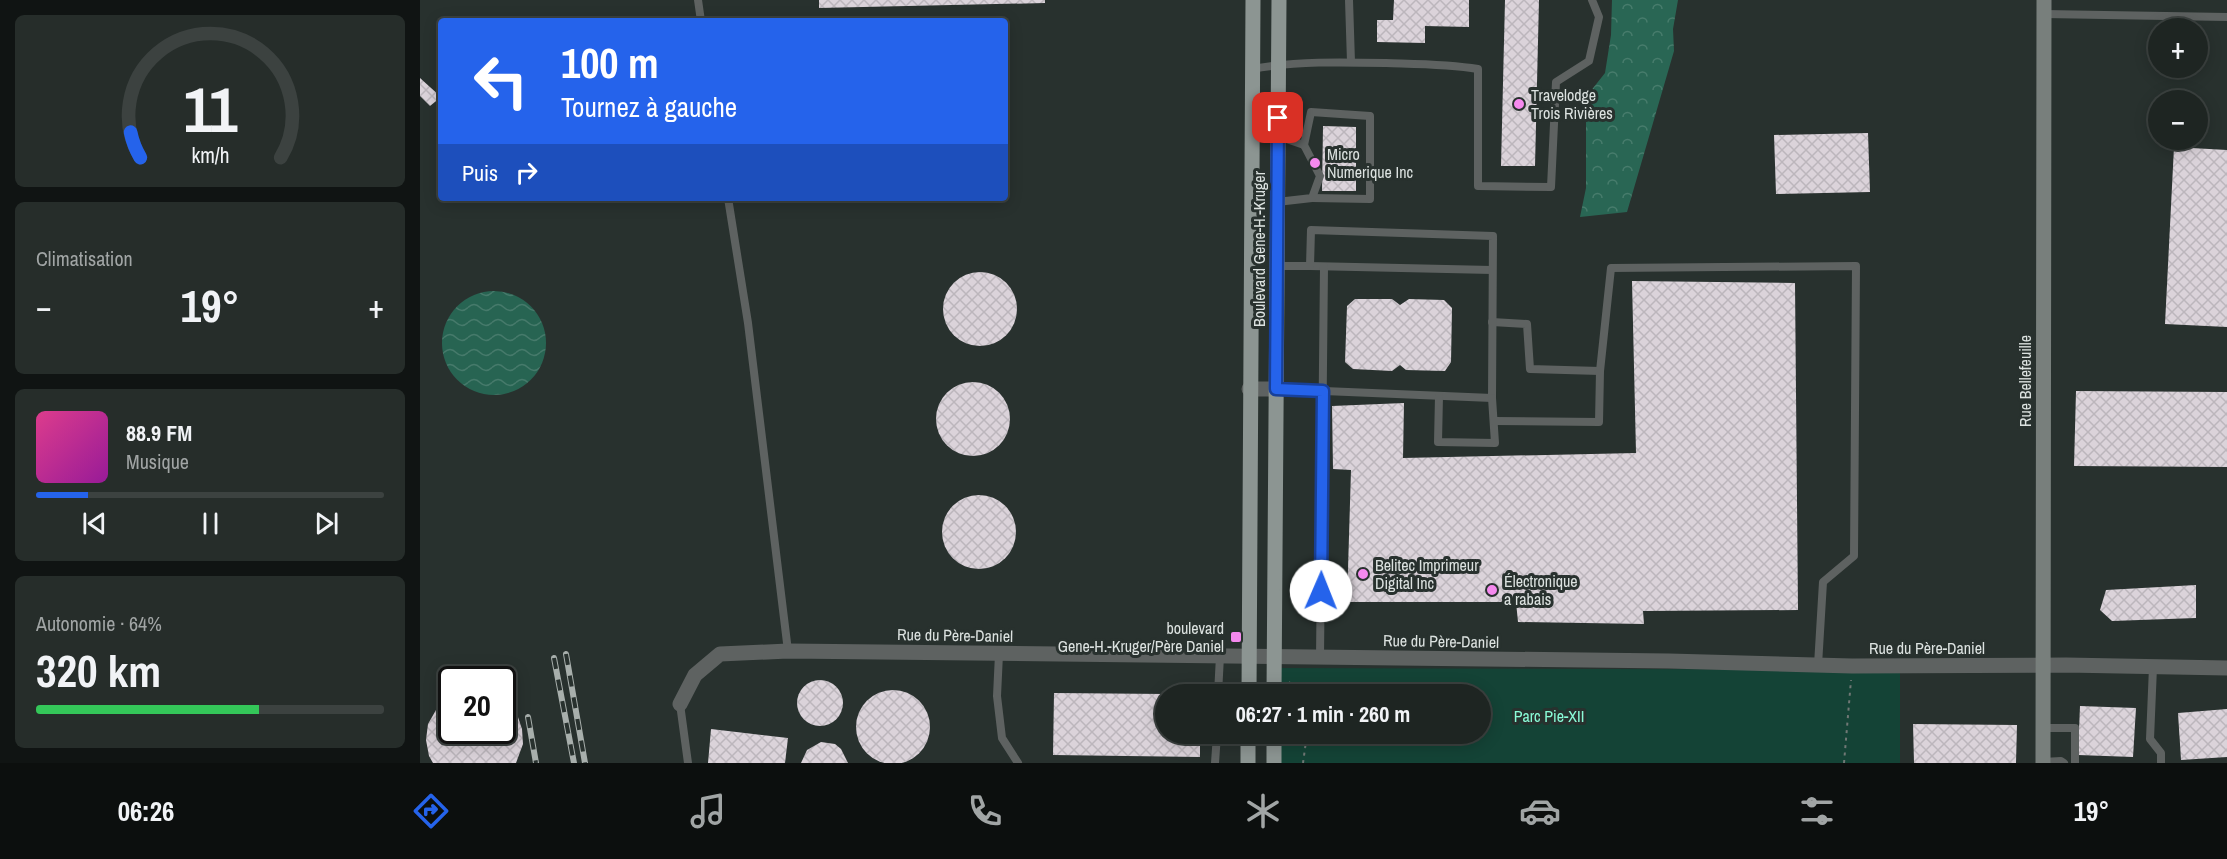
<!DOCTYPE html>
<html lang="fr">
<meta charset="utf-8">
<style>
body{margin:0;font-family:"Archivo Narrow",sans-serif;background:#262d2a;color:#f1f3f6;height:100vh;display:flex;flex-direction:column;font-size:22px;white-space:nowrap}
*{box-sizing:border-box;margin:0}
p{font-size:20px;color:#a1a5a5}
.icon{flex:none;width:33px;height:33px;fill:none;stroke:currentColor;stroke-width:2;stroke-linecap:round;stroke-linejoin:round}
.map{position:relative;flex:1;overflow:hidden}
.details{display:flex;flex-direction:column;gap:15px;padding:15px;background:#101413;width:420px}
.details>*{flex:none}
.guide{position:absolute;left:18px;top:18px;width:570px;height:183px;border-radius:6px;box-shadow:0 3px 15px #0003,0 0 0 2px #3c4240;background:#2563eb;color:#fff;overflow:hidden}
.controls{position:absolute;left:1728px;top:18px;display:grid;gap:12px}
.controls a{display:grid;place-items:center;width:60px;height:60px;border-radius:50%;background:#1e2522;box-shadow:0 3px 15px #0003,0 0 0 2px #3c4240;font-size:30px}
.speed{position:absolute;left:18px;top:666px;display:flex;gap:12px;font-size:30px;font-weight:700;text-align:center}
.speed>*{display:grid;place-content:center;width:78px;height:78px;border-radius:50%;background:#1e2522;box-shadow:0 3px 15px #0003,0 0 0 2px #3c4240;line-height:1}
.speed .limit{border:3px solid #111;border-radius:9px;background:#fff;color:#111}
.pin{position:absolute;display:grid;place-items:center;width:51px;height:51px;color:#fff;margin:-26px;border-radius:12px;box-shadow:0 3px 9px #0006}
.me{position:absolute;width:66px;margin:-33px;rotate:1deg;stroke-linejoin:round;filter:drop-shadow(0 0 4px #0008)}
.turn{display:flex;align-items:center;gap:21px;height:126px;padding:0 24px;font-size:27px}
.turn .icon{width:78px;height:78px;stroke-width:2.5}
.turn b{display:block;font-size:42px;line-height:51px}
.then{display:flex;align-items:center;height:57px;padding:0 24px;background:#0003;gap:12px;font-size:22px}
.big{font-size:45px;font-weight:700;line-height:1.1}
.details .card{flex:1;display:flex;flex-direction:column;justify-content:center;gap:9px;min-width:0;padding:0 21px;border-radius:9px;background:#262d2a}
.details .dial{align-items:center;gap:0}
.dial svg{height:156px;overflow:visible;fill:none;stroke:#3c4240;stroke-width:7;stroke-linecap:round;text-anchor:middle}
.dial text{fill:#f1f3f6;stroke:none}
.song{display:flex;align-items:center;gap:18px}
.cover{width:72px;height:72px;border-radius:9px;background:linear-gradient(135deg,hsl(330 70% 55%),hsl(300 70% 35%))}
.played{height:6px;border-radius:3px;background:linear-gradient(90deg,#2563eb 15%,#3c4240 15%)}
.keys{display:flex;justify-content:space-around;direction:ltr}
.heat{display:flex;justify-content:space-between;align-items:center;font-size:33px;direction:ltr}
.charge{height:9px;border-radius:4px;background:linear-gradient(90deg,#34c759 64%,#3c4240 0)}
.trip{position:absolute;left:735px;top:684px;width:336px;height:60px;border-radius:30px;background:#1e2522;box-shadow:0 3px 15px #0003,0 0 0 2px #3c4240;font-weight:700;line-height:60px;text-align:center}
.tab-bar{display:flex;height:96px;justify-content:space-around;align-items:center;background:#0c0f0e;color:#a1a5a5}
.tab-bar .icon{width:42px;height:42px}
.tab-bar .active{color:#2563eb}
.tab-bar b{font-size:27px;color:#f1f3f6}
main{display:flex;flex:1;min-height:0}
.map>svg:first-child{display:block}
.forest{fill:url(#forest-crowns)}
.green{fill:#144336}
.water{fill:url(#water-waves)}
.building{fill:url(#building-cross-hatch)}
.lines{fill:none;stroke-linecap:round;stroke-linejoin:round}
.path{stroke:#707875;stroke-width:2;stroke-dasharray:3 4.5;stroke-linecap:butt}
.lane{stroke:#5e6261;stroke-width:8}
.street{stroke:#5e6261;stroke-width:15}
.secondary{stroke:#787f7c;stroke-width:15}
.primary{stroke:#8c9592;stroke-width:15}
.rail-casing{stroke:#a8afac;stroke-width:6}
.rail{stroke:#28312e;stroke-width:4;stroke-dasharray:11;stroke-linecap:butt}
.route-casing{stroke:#184099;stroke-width:15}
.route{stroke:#2563eb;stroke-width:10}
.poi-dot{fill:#f589ee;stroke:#28312e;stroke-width:2}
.labels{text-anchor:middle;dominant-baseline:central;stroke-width:6;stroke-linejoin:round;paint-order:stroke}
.poi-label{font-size:16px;fill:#dce2e0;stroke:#28312e;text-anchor:start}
.street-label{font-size:16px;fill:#dce2e0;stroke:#28312e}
.park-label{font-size:16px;fill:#89fbd7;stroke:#28312e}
</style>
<main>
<section class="details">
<div class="card dial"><svg viewBox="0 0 100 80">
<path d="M14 69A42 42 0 1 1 86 69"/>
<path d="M14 69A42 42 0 0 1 9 56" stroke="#2563eb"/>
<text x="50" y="56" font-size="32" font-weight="700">11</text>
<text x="50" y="72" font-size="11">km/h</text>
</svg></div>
<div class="card"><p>Climatisation</p>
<div class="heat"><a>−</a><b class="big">19°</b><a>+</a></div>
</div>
<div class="card">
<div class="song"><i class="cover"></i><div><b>88.9 FM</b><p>Musique</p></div></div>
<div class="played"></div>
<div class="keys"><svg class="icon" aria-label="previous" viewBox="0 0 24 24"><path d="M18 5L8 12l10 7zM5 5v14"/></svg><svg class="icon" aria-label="pause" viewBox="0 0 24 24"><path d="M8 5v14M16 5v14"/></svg><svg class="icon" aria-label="next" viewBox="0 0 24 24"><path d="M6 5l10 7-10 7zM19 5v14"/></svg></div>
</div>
<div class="card"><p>Autonomie · 64%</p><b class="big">320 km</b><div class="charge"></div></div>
</section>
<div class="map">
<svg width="1807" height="763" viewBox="0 0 1807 763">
<defs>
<pattern id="forest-crowns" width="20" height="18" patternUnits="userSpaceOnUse" patternTransform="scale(1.5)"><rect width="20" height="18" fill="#296654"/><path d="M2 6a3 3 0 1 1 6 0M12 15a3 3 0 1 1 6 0" fill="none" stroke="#477c6c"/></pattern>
<pattern id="water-waves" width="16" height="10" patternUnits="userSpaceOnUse" patternTransform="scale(1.5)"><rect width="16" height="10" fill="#276452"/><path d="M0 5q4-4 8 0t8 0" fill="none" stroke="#467a6b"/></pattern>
<pattern id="building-cross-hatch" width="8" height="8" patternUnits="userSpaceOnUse" patternTransform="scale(1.5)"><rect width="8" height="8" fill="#dbd3da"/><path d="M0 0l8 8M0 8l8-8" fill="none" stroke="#bcb6bc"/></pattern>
</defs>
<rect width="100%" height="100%" fill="#28312e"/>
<!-- forest -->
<path class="forest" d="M1192 0H1258L1253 29 1254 51 1207 212 1160 217 1166 188V97L1185 73 1191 35Z"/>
<!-- green -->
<path class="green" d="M851 668 1480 670V763H850V734H1060V694H850Z"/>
<!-- water -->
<circle class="water" cx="74" cy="343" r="52"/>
<!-- building -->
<g class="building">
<path d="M399 0H625V3L399 8Z"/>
<path d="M974 0H1049V27L1005 26V43L957 42V20H973Z"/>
<path d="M1085 0H1119L1115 166H1081Z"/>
<path d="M0 78 21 97 10 106 0 96Z"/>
<path d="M903 126 936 127V191H902Z"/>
<path d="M1448 133 1450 192 1356 194 1354 135Z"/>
<path d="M1754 147 1807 150V327L1745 324Z"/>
<circle cx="560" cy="309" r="37"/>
<path d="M1212 281 1375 283 1378 610 1223 611 1224 624 1098 622 1096 602H927L931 470 913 469 912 406 984 403 983 458 1216 453Z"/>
<path d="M935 299H972L980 305 989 299 1024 300 1032 308 1031 362 1025 371 986 370 980 365 972 371 933 369 925 362 927 306Z"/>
<circle cx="553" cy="419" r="37"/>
<path d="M1656 391 1807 392V467L1654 466Z"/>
<circle cx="559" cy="532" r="37"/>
<path d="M1776 585V618L1692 621 1680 610 1686 590Z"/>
<circle cx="400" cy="703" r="23"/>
<circle cx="473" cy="727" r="37"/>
<path d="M634 693 746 694V734H780V757L633 755Z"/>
<path d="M32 697V730H82V699L87 702 97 714 102 729 103 744 96 763H13L9 756 6 740 8 724 16 710Z"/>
<path d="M1660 706 1716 708 1713 757 1658 755Z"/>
<path d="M1807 709V757L1761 760 1758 713Z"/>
<path d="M1493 724 1597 725 1596 763H1494Z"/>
<path d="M291 729 368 738 365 763H288Z"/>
<path d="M401 742 415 744 421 749 428 763H381L387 750Z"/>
</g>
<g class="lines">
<!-- path -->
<g class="path">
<path d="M869 682 880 694"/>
<path d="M883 763 887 734"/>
<path d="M1424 763 1431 680"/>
</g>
<!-- lane -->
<g class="lane">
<path d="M278 0 281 21"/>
<path d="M929 0 931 62"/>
<path d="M1624 14 1807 17"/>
<path d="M832 69C876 61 921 62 966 63 997 64 1028 64 1058 69V186L1131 187 1136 82 1169 61 1179 17 1172 0"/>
<path d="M884 145 891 112 950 116V199L892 198"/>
<path d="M308 198 328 323 368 651"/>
<path d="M857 202 892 198 900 176 884 145 858 136"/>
<path d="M890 266 1072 270"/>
<path d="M1072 322 1107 324 1110 369 1180 371"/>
<path d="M856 389 1072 398 1073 236 891 230 890 266H857"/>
<path d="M1019 396 1018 442 1075 443 1072 398"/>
<path d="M1074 421 1179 422 1180 371 1191 268 1436 266 1434 556 1403 582 1398 665"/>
<path d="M579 654 577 696 582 738 598 763"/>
<path d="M900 658 904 267"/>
<path d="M1733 667 1730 739 1741 753V763"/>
<path d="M798 694 800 656"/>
<path d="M260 704 268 763"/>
<path d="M1623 728H1655V763"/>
<path d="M1623 762 1641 761 1644 763"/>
<path d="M795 763 797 734"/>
</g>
<!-- street -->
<g class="street">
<path d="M829 389H856"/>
<path d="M260 704 275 675 300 654 368 651 1249 661 1432 666 1646 665 1807 668"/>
</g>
<!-- secondary -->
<path class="secondary" d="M1623 763 1624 0"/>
<!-- primary -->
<g class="primary">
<path d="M829 694 833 0"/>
<path d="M854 694 859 0"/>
<path d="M854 734V763"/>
<path d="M828 763V734"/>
</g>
<defs>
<g id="rail">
<path d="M146 654 165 763"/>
<path d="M134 658 154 763"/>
<path d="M108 717 116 763"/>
</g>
</defs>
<!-- rail casing -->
<use href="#rail" class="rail-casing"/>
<!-- rail -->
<use href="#rail" class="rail"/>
</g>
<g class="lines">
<defs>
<path id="route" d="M858 118 856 389 903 391 901 591"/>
</defs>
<!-- route casing -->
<use href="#route" class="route-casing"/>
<!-- route -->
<use href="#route" class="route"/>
</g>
<!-- markers -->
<g class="poi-dot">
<circle cx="1099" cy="104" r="6"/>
<circle cx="895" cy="163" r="6"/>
<circle cx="943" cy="574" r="6"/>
<circle cx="1072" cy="590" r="6"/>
<rect x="810" y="631" width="12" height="12" rx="3"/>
</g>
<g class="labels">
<!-- poi labels -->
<g class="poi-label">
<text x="1111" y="95">Travelodge<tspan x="1111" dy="18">Trois Rivières</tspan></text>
<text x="907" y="154">Micro<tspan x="907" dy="18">Numerique Inc</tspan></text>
<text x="955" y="565">Belitec Imprimeur<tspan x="955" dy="18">Digital Inc</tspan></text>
<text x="1084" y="581">Électronique<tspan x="1084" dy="18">a rabais</tspan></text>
<text x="804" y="628" text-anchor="end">boulevard<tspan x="804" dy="18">Gene-H.-Kruger/Père Daniel</tspan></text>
</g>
<!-- street labels -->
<g class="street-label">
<text transform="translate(839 249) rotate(-90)">Boulevard Gene-H.-Kruger</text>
<text transform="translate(1605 381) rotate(-90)">Rue Bellefeuille</text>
<text transform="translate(535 635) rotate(1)">Rue du Père-Daniel</text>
<text transform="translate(1021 641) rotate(1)">Rue du Père-Daniel</text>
<text x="1507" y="648">Rue du Père-Daniel</text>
</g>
<!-- park labels -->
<g class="park-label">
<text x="1129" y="716">Parc Pie-XII</text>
</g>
</g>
</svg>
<div class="controls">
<a>+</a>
<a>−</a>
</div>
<div class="speed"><div class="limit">20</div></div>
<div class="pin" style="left:858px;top:118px;background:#d93025"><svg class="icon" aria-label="arrive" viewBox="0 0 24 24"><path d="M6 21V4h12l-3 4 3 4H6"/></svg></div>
<svg class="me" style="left:901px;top:591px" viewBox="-20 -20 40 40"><circle r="19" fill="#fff"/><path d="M0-13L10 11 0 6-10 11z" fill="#2563eb"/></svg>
<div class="trip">06:27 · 1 min · 260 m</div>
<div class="guide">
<div class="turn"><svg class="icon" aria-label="left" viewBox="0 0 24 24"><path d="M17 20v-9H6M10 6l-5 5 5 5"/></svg><div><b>100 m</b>Tournez à gauche</div></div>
<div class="then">Puis<svg class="icon" aria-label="right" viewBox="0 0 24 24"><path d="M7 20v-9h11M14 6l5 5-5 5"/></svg></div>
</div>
</div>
</main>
<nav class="tab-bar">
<b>06:26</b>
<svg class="icon active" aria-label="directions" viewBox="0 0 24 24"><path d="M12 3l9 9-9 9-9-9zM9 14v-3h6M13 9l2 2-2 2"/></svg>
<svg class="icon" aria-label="music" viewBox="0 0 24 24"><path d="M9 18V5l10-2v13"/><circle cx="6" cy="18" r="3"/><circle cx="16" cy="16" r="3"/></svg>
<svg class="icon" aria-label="phone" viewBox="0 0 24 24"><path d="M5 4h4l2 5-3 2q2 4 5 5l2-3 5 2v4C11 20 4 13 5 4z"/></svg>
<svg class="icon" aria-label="climate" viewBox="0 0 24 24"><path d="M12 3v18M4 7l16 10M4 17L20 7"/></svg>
<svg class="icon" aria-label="car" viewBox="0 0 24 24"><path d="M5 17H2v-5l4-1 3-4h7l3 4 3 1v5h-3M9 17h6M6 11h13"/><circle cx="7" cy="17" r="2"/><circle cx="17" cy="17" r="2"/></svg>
<svg class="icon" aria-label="filters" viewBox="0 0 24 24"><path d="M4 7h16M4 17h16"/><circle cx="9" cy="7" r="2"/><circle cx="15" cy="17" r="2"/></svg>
<b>19°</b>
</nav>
